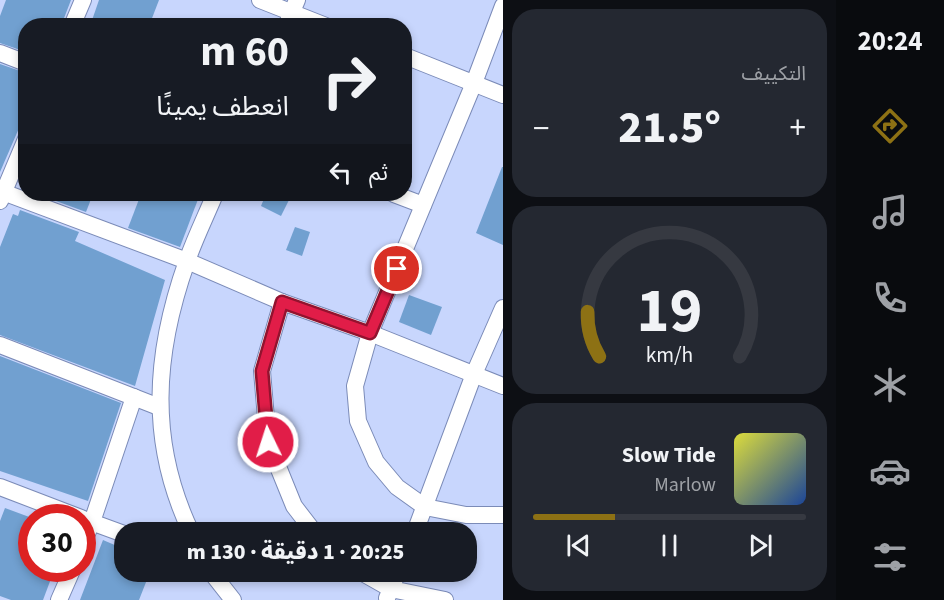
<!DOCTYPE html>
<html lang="ar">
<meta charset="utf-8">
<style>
body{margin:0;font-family:"Source Sans 3","Noto Sans Arabic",sans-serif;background:#242831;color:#f1f3f6;direction:rtl;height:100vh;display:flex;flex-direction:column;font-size:22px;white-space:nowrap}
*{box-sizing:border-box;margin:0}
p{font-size:20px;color:#9ea1a6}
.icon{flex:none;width:33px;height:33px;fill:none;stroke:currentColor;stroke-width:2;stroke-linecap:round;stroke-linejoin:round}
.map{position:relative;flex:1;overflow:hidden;direction:ltr}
.details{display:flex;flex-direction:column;gap:9px;padding:9px;background:#0d0f14;width:333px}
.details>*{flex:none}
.hud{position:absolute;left:18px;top:18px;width:394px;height:183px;border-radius:24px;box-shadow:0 3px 9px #0003;direction:rtl;background:#171b24;color:#f1f3f6;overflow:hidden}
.speed{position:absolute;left:18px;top:504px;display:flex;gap:12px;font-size:30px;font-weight:700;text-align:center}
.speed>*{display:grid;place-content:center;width:78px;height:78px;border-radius:50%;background:#171b24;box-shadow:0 3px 9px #0003;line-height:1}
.speed .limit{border:9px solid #d22;background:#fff;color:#111}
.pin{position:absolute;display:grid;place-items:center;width:51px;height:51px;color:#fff;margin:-26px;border:3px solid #fff;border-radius:50%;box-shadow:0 2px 6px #0007}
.me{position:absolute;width:66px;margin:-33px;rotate:356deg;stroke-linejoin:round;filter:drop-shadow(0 0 4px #0008)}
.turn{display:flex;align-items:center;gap:21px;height:126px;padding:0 24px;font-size:27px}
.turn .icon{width:78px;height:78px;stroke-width:2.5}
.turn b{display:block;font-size:42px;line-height:51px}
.then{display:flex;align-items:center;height:57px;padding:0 24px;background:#0003;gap:12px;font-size:22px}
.big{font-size:45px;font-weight:800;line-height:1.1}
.details .card{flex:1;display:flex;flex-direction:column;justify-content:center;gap:9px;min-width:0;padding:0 21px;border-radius:24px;background:#242831}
.details .dial{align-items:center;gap:0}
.dial svg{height:156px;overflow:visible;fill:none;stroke:#363941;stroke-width:7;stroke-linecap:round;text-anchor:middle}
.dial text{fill:#f1f3f6;stroke:none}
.song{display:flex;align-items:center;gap:18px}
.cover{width:72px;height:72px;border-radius:9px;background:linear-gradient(135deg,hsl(60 70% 55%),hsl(220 70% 35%))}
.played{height:6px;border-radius:3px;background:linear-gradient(90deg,#8d7114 30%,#363941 30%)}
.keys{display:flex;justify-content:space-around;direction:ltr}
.heat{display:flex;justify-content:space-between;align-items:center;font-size:33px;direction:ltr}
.trip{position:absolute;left:114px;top:522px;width:363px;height:60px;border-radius:24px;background:#171b24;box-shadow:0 3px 9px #0003;font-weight:800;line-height:60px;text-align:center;direction:rtl}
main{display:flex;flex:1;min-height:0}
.tabs{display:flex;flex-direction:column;width:108px;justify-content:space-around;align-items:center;background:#090b0e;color:#9ea1a6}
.tabs .icon{width:42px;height:42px}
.tabs .on{color:#8d7114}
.tabs b{font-size:27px;color:#f1f3f6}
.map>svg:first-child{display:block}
.building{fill:#71a0d0}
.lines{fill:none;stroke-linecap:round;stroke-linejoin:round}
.street-casing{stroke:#7b8bb8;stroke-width:18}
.street{stroke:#fff;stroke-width:16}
.route-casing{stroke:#92132f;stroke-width:15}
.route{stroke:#e11d48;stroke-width:10}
</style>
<main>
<nav class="tabs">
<b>20:24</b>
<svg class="icon on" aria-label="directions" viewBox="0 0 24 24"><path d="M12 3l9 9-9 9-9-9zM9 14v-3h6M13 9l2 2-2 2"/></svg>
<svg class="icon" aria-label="music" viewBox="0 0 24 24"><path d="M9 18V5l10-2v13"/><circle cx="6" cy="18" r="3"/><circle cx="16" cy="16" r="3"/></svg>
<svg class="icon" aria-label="phone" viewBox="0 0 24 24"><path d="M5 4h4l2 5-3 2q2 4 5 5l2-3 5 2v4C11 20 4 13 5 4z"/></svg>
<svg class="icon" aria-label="climate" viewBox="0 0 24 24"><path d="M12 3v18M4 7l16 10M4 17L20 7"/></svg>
<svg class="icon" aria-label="car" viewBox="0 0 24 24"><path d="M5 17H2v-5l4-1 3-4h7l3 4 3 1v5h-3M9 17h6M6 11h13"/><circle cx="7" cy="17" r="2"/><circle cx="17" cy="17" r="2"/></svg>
<svg class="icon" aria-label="filters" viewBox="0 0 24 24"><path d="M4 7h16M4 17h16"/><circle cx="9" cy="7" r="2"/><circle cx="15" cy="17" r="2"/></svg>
</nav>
<section class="details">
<div class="card"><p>التكييف</p>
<div class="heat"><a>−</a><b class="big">21.5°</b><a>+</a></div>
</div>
<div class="card dial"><svg viewBox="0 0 100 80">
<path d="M14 69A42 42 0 1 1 86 69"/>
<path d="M14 69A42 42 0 0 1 8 46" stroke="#8d7114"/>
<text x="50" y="56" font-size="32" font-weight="700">19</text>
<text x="50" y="72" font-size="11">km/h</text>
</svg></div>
<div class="card">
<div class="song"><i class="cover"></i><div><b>Slow Tide</b><p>Marlow</p></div></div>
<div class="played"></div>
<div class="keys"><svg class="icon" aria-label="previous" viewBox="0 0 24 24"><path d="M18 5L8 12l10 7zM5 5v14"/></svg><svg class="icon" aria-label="pause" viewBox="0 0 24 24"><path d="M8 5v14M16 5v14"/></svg><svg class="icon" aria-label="next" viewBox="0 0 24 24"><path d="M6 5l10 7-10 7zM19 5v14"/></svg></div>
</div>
</section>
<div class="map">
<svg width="503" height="600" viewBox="0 0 503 600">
<rect width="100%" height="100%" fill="#c8d6fd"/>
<!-- building -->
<g class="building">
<path d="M6 0H71L61 26H26V52L0 43V16Z"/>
<path d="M99 0H159L149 26H90Z"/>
<path d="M0 64 26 73V112L0 172Z"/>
<path d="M502 167H503V245L476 233Z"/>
<path d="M37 194H93L86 212Z"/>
<path d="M141 194H200L180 247 128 228Z"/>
<path d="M266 194H292L281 216 261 206Z"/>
<path d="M20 210 79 232 75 241 165 280 135 386 0 335V247L13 214 18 216Z"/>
<path d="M295 227 310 232 302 256 286 250Z"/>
<path d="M409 295 442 307 431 335 399 322Z"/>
<path d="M0 356 121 403 88 501 0 471Z"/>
<path d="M5 508 32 518V568H55L43 600H11L0 596V521Z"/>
<path d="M103 540 124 549V572H150L139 600H80Z"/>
</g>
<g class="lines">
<defs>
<g id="street">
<path d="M260 0 326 26"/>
<path d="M503 6 474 83 370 333 355 386 358 421 376 462 397 487 425 507 466 515H503"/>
<path d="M72 26 83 0"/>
<path d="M286 26 297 0"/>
<path d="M0 53 26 63"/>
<path d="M405 56 503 95"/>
<path d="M0 191 187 261 282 302 370 333 503 386"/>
<path d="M394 194 423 205"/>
<path d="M0 201 26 139"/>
<path d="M282 302 262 371 268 442 294 506 314 532"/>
<path d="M0 345 159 407"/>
<path d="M0 487 81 518"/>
<path d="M83 519 124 534"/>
<path d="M191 532C148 442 154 354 187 261 195 238 206 216 215 194"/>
<path d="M415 532 474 374 503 308"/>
<path d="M82 545 92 522 134 397"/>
<path d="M211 572 233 600"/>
<path d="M361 572 391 589 445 600"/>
<path d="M387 598 398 572"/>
<path d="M59 600 73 568"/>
</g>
</defs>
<!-- street casing -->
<use href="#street" class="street-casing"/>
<!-- street -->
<use href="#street" class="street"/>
</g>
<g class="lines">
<defs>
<path id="route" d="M268 442 262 371 282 302 370 333 397 269"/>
</defs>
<!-- route casing -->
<use href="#route" class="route-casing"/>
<!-- route -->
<use href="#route" class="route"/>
</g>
</svg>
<div class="speed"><div class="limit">30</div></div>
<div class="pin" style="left:397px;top:269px;background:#d93025"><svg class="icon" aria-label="arrive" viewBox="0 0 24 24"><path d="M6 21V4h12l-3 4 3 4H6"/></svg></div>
<svg class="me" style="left:268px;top:442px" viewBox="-20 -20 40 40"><circle r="17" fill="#e11d48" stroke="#fff" stroke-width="3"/><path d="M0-11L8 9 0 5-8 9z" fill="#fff"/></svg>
<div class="trip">20:25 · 1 دقيقة · 130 m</div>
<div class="hud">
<div class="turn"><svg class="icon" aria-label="right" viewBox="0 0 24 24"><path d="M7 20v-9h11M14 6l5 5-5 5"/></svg><div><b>60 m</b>انعطف يمينًا</div></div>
<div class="then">ثم<svg class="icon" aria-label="left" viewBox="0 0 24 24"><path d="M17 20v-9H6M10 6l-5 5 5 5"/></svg></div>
</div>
</div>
</main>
